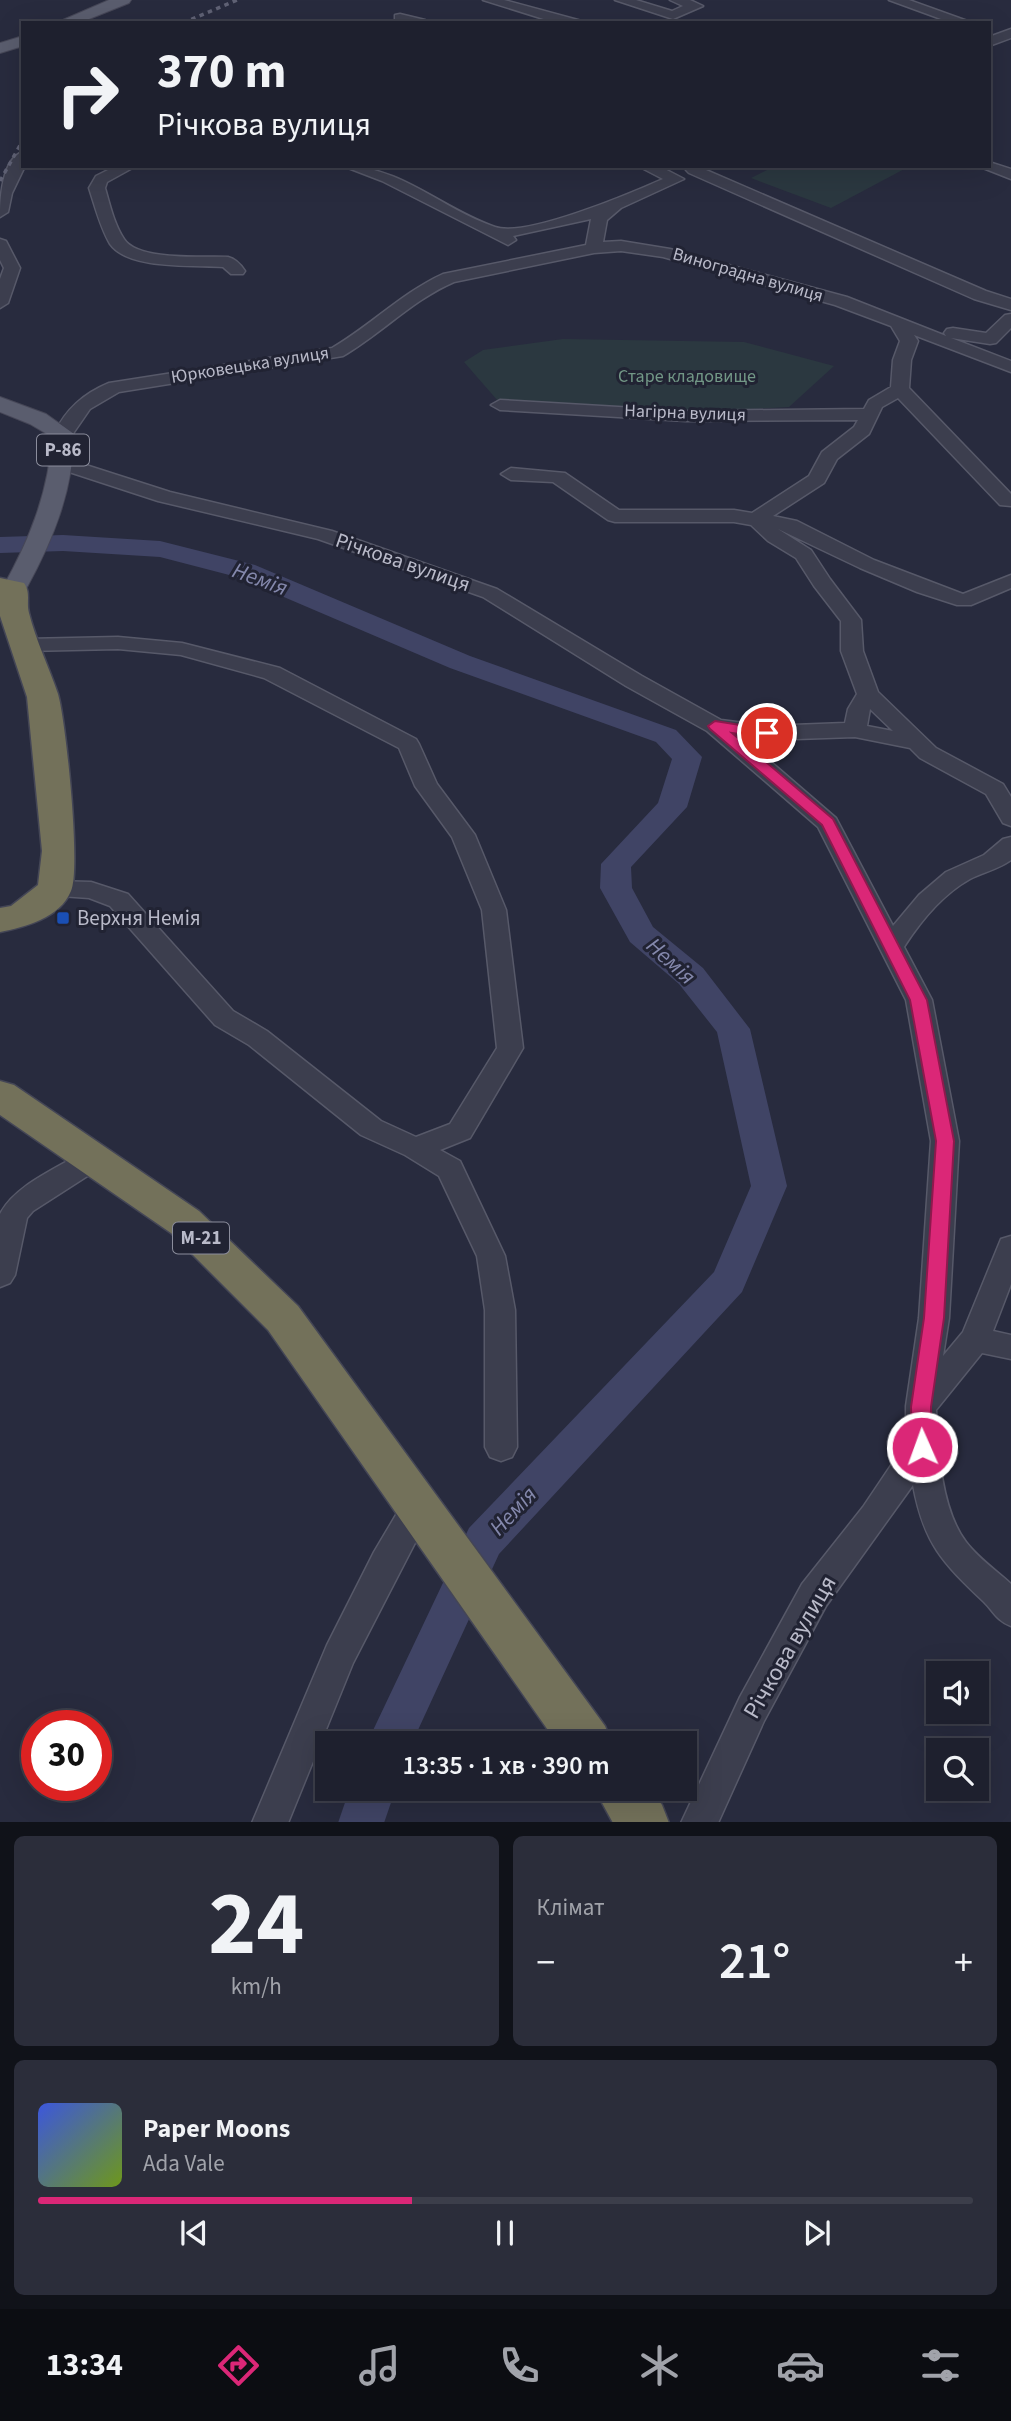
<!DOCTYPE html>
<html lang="uk">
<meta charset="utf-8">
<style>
body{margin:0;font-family:"Source Sans 3",sans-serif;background:#2b2d3a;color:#f1f3f6;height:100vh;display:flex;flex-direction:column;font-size:26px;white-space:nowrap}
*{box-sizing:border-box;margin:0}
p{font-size:23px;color:#a1a3aa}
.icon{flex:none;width:38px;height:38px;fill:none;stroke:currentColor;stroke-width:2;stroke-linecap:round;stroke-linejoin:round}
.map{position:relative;height:1822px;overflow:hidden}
.drawer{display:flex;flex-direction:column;gap:14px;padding:14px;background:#101219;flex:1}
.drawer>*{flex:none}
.banner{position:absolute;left:21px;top:21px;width:970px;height:147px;border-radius:0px;box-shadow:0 7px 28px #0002,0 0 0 2px #3c3e4a;background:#1e202e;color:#f1f3f6;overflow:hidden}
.fabs{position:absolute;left:926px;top:1661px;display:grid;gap:14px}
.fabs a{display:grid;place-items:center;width:63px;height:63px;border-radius:0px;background:#1e202e;box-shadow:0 7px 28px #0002,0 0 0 2px #3c3e4a;font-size:35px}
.speed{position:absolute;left:21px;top:1710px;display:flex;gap:14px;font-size:35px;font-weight:700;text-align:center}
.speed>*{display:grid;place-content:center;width:91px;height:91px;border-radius:50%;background:#1e202e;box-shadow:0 7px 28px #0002,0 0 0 2px #3c3e4a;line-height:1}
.speed .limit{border:10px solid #d22;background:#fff;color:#111}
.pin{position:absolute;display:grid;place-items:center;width:60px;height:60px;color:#fff;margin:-30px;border:4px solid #fff;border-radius:50%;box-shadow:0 2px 7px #0007}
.me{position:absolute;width:77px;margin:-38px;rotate:358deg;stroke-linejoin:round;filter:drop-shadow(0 0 5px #0008)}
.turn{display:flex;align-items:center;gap:24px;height:147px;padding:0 21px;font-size:32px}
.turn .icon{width:91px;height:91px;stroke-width:2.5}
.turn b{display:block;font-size:49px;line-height:60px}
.big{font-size:52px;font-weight:600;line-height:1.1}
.drawer .widget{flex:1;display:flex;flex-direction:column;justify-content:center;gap:10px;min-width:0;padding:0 24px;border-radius:10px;background:#2b2d3a}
.drawer .dial{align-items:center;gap:0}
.dial b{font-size:91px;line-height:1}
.song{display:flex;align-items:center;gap:21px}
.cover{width:84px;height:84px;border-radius:10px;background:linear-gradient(135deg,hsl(230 70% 55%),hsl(80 70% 35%))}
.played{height:7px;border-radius:4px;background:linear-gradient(90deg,#db2777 40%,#3c3e4a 40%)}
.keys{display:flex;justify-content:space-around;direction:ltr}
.heat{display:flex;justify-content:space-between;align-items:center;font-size:38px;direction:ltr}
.drawer .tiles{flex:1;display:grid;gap:14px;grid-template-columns:1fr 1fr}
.widget:last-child{grid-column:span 2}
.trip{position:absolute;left:315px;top:1731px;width:382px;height:70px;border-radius:0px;background:#1e202e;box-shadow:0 7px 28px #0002,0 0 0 2px #3c3e4a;font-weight:600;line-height:70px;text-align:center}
.tabs{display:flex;height:112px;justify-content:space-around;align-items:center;background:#0c0d12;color:#a1a3aa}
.tabs .icon{width:49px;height:49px}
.tabs .selected{color:#db2777}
.tabs b{font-size:32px;color:#f1f3f6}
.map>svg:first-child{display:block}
.green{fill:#2b3840}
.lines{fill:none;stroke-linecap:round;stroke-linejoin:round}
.river{fill:#404465;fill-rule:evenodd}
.minor-casing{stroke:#575969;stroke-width:3}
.major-casing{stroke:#464757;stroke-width:2}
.highway-casing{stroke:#444656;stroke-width:3}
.minor{fill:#3c3e4e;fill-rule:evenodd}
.major{fill:#5a5d6e;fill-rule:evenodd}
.highway{fill:#73715a;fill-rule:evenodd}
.rail{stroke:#5f6174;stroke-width:3.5;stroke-dasharray:4.5 4.5;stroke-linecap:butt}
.route{fill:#db2777;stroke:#8e194d;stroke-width:2}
.transit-dot{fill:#1a4fb4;stroke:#212333;stroke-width:2.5}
.labels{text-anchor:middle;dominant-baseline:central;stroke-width:6;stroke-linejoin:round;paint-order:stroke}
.far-street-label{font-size:18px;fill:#b9bac9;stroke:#212333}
.far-park-label{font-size:18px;fill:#729786;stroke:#212333}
.shield{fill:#212333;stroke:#8b8d9c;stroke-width:2}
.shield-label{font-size:19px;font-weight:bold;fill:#b9bac9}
.street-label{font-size:21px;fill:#b9bac9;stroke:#212333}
.poi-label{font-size:21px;fill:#b9bac9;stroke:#212333;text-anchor:start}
.water-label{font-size:23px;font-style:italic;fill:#8488ac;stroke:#212333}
.near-street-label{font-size:24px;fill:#b9bac9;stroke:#212333}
</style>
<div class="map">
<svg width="1011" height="1823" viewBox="0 0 1011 1823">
<rect width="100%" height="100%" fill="#282b3e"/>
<!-- green -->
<g class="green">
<path d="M775 166H910L831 208 751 178Z"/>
<path d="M563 339 744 342 834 366 789 407 692 412 498 401 464 362 483 350Z"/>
</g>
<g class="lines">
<!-- river -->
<g class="river">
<path d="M63 535 160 541 255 565 470 656 676 730 702 757 687 807 631 867 632 888 653 927 703 968 750 1029 787 1186 742 1292 499 1554 412 1743H367L469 1528 714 1272 751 1186 717 1032 679 984 630 942 600 888 601 864 658 803 672 759 656 742 450 668 237 577 160 557 63 551 0 553V537Z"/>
<path d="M350 1788H396L384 1823H338Z"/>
</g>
<defs>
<g id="minor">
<path d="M483 0H504L589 23 550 21Z"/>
<path d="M615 0H636L672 11 683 6 670 0H690L703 6 673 19Z"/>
<path d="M889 0H909L973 23H952Z"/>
<path d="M400 14 425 20 427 23 395 21V15Z"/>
<path d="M1011 29V38L989 46V37Z"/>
<path d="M23 152V166H25L12 193 8 212 0 217C0 199 2 158 23 152Z"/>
<path d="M989 162 1011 169V179L978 166H989Z"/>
<path d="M116 166H136L107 182 105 188C110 205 114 224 124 239 138 261 203 256 228 257 236 259 241 265 245 271L243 274H231L223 267C194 265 128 270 110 244 100 227 95 206 89 188L96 176Z"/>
<path d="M343 166C401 166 442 209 495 227 526 238 631 193 663 179L638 166H659L684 179 621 208 607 220 603 242 621 241 670 249 847 297 946 336 944 333 947 329 953 328 986 333 1005 315 1011 314V328L996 343 990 344 951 338 1011 361V372L914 335 918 341 911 360 909 388 1011 494V506L1000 505 898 398 882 407 869 434 837 459 824 483 773 516 797 521 874 560 963 594 1011 575V588L971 605H957L917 592 860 568 778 529 811 550 830 579 861 620 863 651 878 692 936 748 1003 784 1011 797V826L1003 823 986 794 920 758 910 748 855 737 767 740 741 736 836 818 893 926 919 895 946 872 984 855 1003 839 1011 837V860C999 869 984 872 970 879 943 894 920 922 904 947L932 1000 959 1141 949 1318 943 1356 963 1332 1001 1239 1011 1236V1284L993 1331 1011 1335V1359L982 1353 936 1410C938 1450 941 1509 966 1542 978 1558 997 1571 1011 1584V1626C997 1621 994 1612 984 1602 942 1562 924 1544 913 1485L826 1606 764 1721 718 1823H681L740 1697 802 1584 863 1507 906 1443V1406L919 1318 931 1141 906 1000 818 827 707 731 626 686 483 597 318 539 158 501 57 468 55 464 64 458 170 492 332 531 497 589 642 676 721 720 767 726 845 723 848 709 857 694 841 651V621L814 586 796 558 768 541 751 525 734 522H615L608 520 553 482 511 480 501 474 511 468 565 473 619 510H734L752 513 809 476 822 452 854 427 858 420 686 421 500 410 491 405 500 400 686 411 864 409 869 400 891 387 893 360 900 341 891 326 835 305 663 257 621 251 594 253 454 282C414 299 382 333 343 356L119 392 90 409 70 438H56L54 434C66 409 83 394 109 383L332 348C370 326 403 292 443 274L586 245 591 219 513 236 516 240 508 245 382 181ZM870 709 893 731 867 726Z"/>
<path d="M689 167H699L986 291 1011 299V310L974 299 689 173 686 170Z"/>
<path d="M0 239 6 241 20 268 8 303 0 308V279L4 268 0 260Z"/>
<path d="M118 637 182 643 280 668 416 739 419 744 437 784 475 835 506 910 523 1048 470 1138 440 1150 460 1161 505 1256 515 1310 517 1447 512 1457 501 1461 490 1457 485 1447V1310L477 1256 439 1176 405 1155 361 1135 249 1045 215 1025 110 906 89 898 46 895 43 889 46 883 55 881 91 882 128 894 233 1011 267 1031 381 1121 416 1137 450 1124 497 1048 482 910 452 837 415 786 399 748 264 678 181 655 118 649 26 651 19 649 15 645 19 641 26 639Z"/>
<path d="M93 1148 103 1152 107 1159 103 1166 33 1211 27 1218 15 1275 10 1283 0 1287V1214C15 1185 56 1169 83 1152Z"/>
<path d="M417 1494 428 1498 433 1508 353 1663 288 1823H252L327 1645 374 1552 406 1498Z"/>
</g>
<g id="major">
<path d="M109 0H131L129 3 79 23H56Z"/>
<path d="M23 36V46L0 53V43Z"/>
<path d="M0 397 46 414 74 434C73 491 53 540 26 589L23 594 14 596 5 594 2 589C29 541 49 492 52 437L30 424 0 412Z"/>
</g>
<g id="highway">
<path d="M0 578 24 583C31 593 26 602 29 613 36 641 49 667 58 694 66 721 81 869 71 891 60 918 25 927 0 932V908L11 906 38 885 42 851 27 697 0 616Z"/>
<path d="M0 1081 14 1085 199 1211 298 1306 605 1726 612 1743H557L268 1330 171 1233 0 1115Z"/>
<path d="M594 1788H650L662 1805 669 1823H613Z"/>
</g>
</defs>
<!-- minor casing -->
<use href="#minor" class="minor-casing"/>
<!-- major casing -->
<use href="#major" class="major-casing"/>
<!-- highway casing -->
<use href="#highway" class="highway-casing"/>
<!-- minor -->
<use href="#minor" class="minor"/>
<!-- major -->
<use href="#major" class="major"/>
<!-- highway -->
<use href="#highway" class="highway"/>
<!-- rail -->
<g class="rail">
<path d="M183 23 237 0"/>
<path d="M0 181 23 140"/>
</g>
</g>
<!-- route -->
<path class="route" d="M715 721 772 730 774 733 767 738 732 733 833 819 927 1000 954 1141 944 1318 931 1407 932 1447 929 1453 922 1455 915 1453 912 1447 911 1407 924 1318 936 1141 910 1000 822 825 710 729 708 726Z"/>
<!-- markers -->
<rect class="transit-dot" x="56" y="911" width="14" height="14" rx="3.5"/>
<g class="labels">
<!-- far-street labels -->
<g class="far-street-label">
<text transform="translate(748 275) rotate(16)">Виноградна вулиця</text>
<text transform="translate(250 365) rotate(-9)">Юрковецька вулиця</text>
<text transform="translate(685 413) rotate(2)">Нагірна вулиця</text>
</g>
<!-- far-park labels -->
<g class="far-park-label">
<text x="687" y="376">Старе кладовище</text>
</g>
<!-- shield labels -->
<g class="shield">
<rect x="37" y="434.5" width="52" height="31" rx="5"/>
<rect x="173" y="1222.5" width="56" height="31" rx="5"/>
</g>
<g class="shield-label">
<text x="63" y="450">Р-86</text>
<text x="201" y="1238">М-21</text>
</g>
<!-- street labels -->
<g class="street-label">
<text transform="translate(403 562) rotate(19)">Річкова вулиця</text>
</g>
<!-- poi labels -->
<g class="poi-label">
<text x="77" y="918">Верхня Немія</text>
</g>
<!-- water labels -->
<g class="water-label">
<text transform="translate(260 579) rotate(20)">Немія</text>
<text transform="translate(671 961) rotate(42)">Немія</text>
<text transform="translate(513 1511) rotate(-47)">Немія</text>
</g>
<!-- near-street labels -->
<g class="near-street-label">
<text transform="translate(790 1647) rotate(-60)">Річкова вулиця</text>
</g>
</g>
</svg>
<div class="fabs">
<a><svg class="icon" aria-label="sound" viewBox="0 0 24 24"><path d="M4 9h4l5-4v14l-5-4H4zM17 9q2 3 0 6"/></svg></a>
<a><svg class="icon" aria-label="search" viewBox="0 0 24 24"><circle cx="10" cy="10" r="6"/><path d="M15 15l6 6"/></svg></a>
</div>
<div class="speed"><div class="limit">30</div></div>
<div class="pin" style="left:767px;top:733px;background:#d93025"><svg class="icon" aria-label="arrive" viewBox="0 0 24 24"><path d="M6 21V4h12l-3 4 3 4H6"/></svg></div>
<svg class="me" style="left:922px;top:1447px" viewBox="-20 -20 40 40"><circle r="17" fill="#db2777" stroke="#fff" stroke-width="3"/><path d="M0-11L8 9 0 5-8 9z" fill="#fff"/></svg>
<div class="trip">13:35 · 1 хв · 390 m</div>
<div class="banner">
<div class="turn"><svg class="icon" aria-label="right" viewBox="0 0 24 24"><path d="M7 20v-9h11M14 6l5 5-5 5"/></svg><div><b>370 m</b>Річкова вулиця</div></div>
</div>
</div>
<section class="drawer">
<div class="tiles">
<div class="widget dial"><b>24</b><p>km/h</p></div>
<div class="widget"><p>Клімат</p>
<div class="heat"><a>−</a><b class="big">21°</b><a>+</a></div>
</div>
<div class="widget">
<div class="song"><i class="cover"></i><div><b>Paper Moons</b><p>Ada Vale</p></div></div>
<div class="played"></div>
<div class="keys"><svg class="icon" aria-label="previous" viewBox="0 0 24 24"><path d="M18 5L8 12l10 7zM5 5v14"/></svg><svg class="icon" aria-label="pause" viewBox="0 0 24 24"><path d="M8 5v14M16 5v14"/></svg><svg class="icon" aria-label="next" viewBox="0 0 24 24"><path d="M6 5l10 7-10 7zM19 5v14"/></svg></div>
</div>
</div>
</section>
<nav class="tabs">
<b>13:34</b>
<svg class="icon selected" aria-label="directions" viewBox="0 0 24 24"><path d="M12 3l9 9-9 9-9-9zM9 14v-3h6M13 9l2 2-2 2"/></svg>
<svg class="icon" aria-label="music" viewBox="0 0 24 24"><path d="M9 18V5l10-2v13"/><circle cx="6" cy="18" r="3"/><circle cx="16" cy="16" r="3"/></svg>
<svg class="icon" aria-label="phone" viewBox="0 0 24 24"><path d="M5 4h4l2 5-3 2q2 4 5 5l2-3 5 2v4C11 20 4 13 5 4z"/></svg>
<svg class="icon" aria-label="climate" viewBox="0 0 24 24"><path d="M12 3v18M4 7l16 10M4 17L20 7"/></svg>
<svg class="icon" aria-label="car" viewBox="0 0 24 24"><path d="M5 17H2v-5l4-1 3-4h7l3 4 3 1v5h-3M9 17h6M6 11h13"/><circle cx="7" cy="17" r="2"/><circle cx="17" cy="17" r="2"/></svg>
<svg class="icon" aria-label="filters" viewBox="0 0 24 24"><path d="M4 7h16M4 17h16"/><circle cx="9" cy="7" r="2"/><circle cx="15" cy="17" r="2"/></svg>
</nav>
